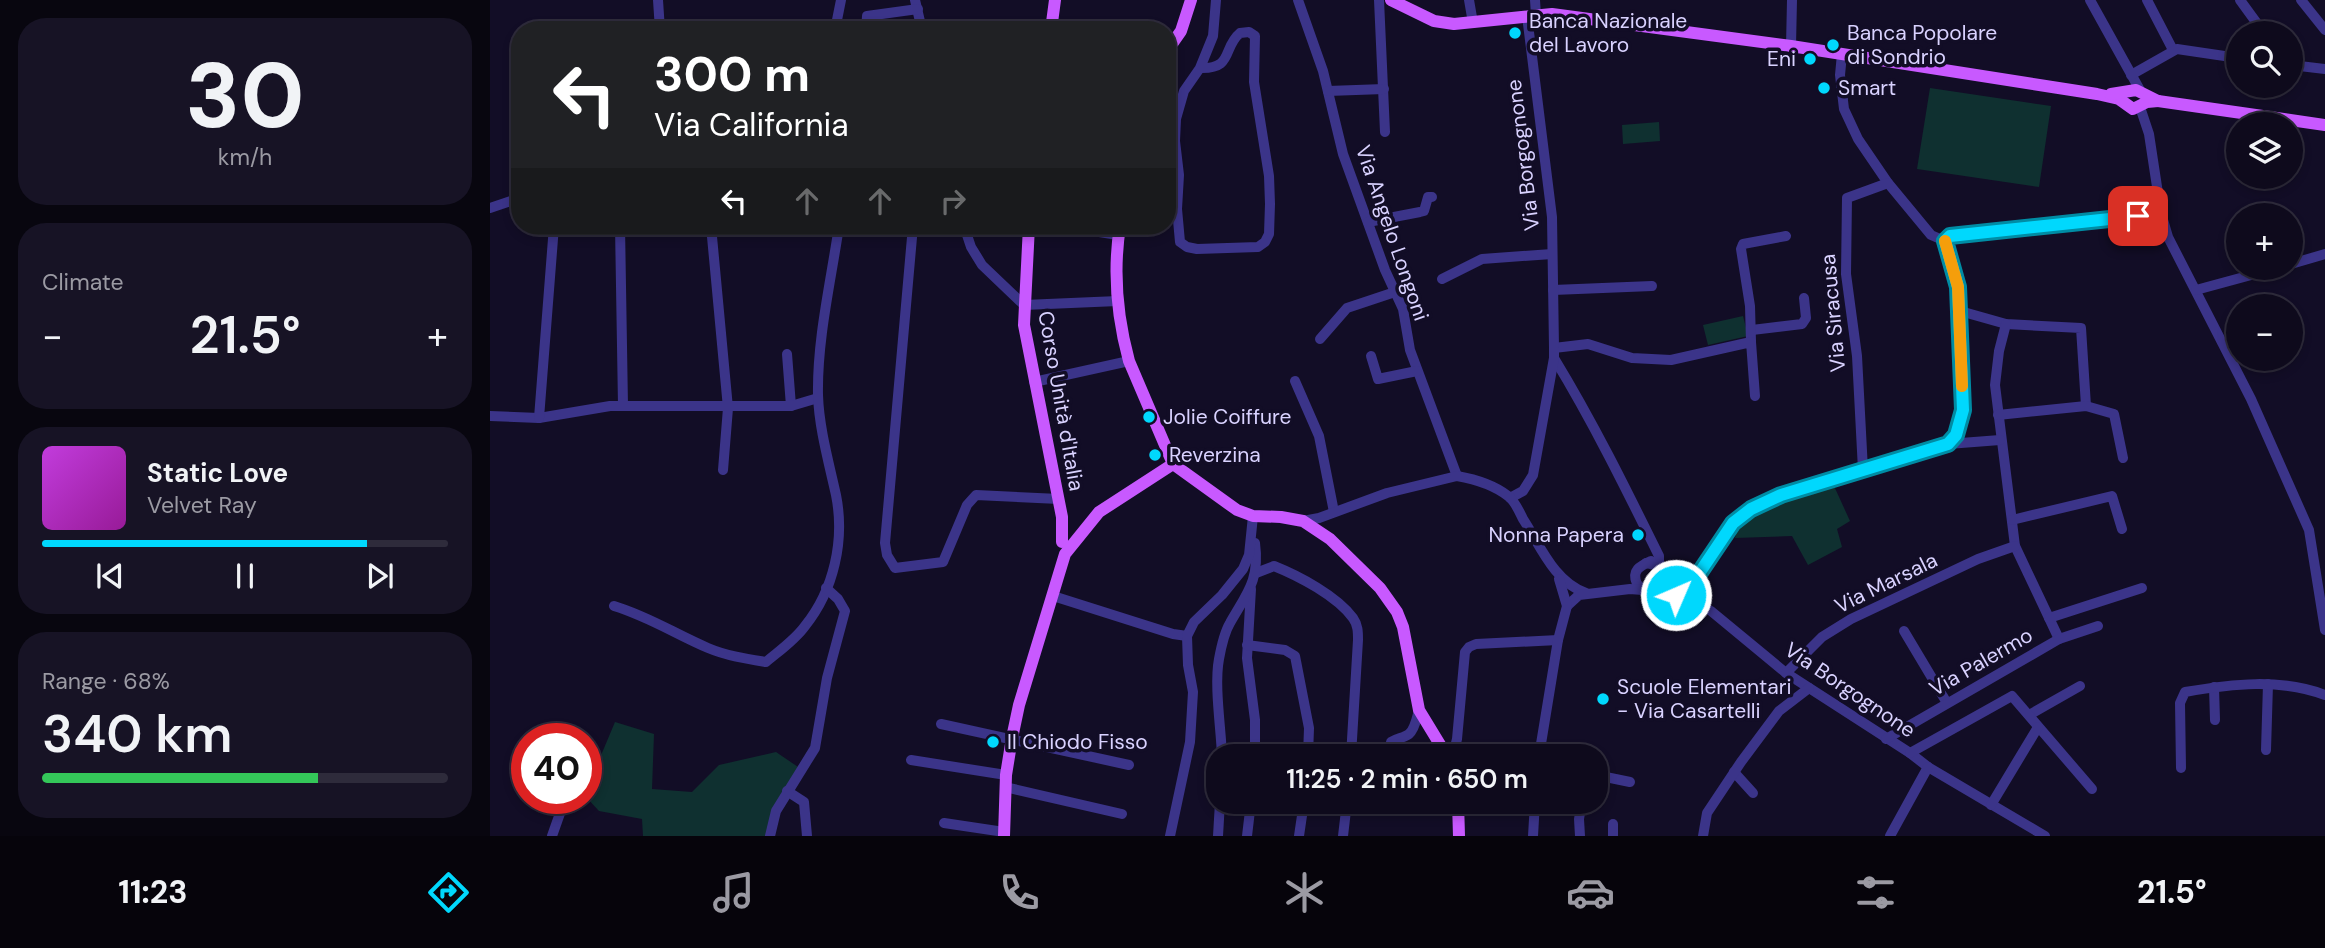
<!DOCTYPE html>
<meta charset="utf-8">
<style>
body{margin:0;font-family:"DM Sans",sans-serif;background:#171325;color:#f1f3f6;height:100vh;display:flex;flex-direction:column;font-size:26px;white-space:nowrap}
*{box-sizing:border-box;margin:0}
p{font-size:23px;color:#9b9aa3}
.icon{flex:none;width:38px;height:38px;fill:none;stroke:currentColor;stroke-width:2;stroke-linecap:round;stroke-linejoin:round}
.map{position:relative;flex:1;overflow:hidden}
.side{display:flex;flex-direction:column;gap:18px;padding:18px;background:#08060f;width:490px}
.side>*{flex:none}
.banner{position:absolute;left:21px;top:21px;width:665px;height:214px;border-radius:28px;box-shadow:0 4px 10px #0003,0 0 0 2px #2e2b3b;background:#202124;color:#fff;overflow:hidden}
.controls{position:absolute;left:1736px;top:21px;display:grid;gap:14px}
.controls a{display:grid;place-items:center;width:77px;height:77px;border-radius:50%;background:#0e0a1c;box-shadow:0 4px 10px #0003,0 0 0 2px #2e2b3b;font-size:35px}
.speed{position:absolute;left:21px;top:723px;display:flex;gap:14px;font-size:35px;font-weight:700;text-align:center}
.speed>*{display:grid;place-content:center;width:91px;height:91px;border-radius:50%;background:#0e0a1c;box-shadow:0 4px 10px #0003,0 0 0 2px #2e2b3b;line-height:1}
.speed .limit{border:10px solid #d22;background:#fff;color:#111}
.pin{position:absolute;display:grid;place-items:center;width:60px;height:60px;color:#fff;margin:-30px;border-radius:14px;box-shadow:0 4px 10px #0006}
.me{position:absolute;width:77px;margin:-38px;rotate:45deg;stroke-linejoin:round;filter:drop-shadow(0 0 5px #0008)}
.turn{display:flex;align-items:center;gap:24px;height:147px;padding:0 28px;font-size:32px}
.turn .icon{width:91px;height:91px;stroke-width:2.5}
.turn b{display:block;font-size:49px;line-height:60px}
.lanes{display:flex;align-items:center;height:66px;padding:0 28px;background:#0003;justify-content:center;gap:35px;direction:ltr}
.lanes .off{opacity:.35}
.big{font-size:52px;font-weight:600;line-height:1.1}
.side .widget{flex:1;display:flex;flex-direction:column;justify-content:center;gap:10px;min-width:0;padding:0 24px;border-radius:28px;background:#171325}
.side .dial{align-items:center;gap:0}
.dial b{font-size:91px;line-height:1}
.song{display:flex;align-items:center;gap:21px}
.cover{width:84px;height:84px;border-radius:10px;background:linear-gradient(135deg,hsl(290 70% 55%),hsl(300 70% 35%))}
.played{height:7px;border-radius:4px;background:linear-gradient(90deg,#00d8fd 80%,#2e2b3b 80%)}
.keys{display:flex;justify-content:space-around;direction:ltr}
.heat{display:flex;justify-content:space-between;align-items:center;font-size:38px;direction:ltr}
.charge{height:10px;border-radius:5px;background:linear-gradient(90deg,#34c759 68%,#2e2b3b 0)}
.trip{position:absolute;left:716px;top:744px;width:402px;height:70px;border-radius:28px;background:#0e0a1c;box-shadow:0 4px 10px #0003,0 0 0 2px #2e2b3b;font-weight:600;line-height:70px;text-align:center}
.tab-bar{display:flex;height:112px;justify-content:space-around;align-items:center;background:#06040b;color:#9b9aa3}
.tab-bar .icon{width:49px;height:49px}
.tab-bar .selected{color:#00d8fd}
.tab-bar b{font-size:32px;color:#f1f3f6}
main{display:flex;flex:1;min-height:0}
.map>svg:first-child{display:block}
.green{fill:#0f3030}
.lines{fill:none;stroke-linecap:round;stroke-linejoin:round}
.minor{stroke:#3b3489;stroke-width:10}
.major{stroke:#c859ff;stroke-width:12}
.route-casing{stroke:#008ca4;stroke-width:18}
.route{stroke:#00d8fd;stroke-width:12}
.slow{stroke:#f59e0b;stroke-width:12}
.poi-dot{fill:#00d8fd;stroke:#120d26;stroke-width:2.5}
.labels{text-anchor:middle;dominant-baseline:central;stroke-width:7;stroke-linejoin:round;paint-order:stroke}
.poi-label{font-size:21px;fill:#d9d2ff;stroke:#120d26;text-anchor:start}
.street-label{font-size:21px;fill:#d9d2ff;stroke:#120d26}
</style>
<main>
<section class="side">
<div class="widget dial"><b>30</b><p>km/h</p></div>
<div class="widget"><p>Climate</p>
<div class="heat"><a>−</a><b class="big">21.5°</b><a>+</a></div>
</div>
<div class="widget">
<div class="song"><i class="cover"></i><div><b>Static Love</b><p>Velvet Ray</p></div></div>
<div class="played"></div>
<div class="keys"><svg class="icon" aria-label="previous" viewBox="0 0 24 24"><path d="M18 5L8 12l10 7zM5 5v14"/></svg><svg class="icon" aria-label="pause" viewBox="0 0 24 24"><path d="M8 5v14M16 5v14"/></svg><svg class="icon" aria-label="next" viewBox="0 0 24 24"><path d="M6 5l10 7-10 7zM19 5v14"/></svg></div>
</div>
<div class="widget"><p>Range · 68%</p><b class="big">340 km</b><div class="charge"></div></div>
</section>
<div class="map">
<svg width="1835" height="836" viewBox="0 0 1835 836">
<rect width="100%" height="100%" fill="#120d26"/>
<!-- green -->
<g class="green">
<path d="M1440 88 1561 106 1549 187 1427 169Z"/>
<path d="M1169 122 1170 141 1133 144 1132 125Z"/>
<path d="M1253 316 1258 336 1218 345 1213 325Z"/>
<path d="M1344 486 1360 521 1347 529 1352 547 1318 565 1302 536 1245 538C1251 506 1317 494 1344 486Z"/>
<path d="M125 722 164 734 162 789 202 792 229 765 286 752 311 769 297 791 280 836H153L152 819 109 811 96 797V791Z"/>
</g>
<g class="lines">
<!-- minor -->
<g class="minor">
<path d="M168 0 170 30"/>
<path d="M425 0 432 30"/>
<path d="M808 0 833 71 853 154 895 270 913 309 920 350 967 476"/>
<path d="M889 0 895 132"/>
<path d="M979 0 983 23"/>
<path d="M1045 0 1046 15"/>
<path d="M1600 0 1651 92"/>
<path d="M1657 0 1683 50"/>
<path d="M1750 0 1774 33"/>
<path d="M1811 0 1835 30"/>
<path d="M345 30 351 0"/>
<path d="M376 30 377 16 428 9"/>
<path d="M1301 46 1302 0"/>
<path d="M1352 54 1350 75 1354 109 1368 139 1398 183 1441 235 1455 241"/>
<path d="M1801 65 1835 69"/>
<path d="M710 68C744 69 732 48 750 33L759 32 765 36 764 82 779 176 780 204 779 234 775 242 768 247 707 249 697 247 690 242 687 209 689 175 685 141 686 119 694 91 710 68 723 36 726 0"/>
<path d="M1641 75 1687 49 1748 58"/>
<path d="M838 91 894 89"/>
<path d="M1650 107 1659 134 1671 213 1678 237 1761 399 1819 530 1835 630"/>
<path d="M0 208 30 198"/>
<path d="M878 222 930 212 934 211 938 197H942"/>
<path d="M130 226 133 406"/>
<path d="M221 226 238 408 233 470"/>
<path d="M423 226 395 543 397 555 405 568 453 562 477 505 486 495 569 499"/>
<path d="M474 226 481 247 492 265 534 305 628 301"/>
<path d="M572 226 628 235"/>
<path d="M1455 241 1460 236 1470 233 1671 213"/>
<path d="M1801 264 1835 254"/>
<path d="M952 279 992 259 1062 254"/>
<path d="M1063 290 1162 286"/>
<path d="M1706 290 1787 268"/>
<path d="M1470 311 1516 324 1591 328 1596 406"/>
<path d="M1516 324 1509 351 1505 385 1525 546 1569 639"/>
<path d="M1262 330 1312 324 1316 318 1314 298"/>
<path d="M830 339 857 308 905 292"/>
<path d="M1261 342 1260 306 1251 249 1253 244 1296 236"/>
<path d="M1064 348 1098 344 1142 358 1181 360 1261 342 1265 396"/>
<path d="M297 354 301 406"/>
<path d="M881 356 888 379 927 371"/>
<path d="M1064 358C1103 422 1136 489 1169 556V568"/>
<path d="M805 381 829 436 844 512"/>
<path d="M544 382 639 361"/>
<path d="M1508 415 1596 406 1624 414 1633 458"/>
<path d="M0 416 49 418 120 406H301L328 398"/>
<path d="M49 418 64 226"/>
<path d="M1458 444 1510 440"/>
<path d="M1373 470 1367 356 1356 274 1357 198 1398 183"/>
<path d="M1020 498 1033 491 1043 475 1064 358V348L1062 217 1037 16"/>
<path d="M1522 520 1622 496 1632 529"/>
<path d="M813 521 829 518 897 493 967 476C984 479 1004 485 1018 496 1025 501 1029 511 1033 519 1050 545 1064 582 1096 593"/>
<path d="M1156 563 1168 566 1179 580 1198 595"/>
<path d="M766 573 784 566C809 576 847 596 863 618 868 625 868 632 868 640L861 756"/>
<path d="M761 589 757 658 765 720V756"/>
<path d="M1153 589 1147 584C1141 570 1150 566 1161 561"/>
<path d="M563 596 683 634 697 636"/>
<path d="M1188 596 1198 590 1243 523 1261 509 1291 495 1458 444 1466 435 1473 410 1468 287 1455 241"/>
<path d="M124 606C160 617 185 634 218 648 237 656 257 659 276 662 289 651 305 640 315 626 344 590 355 540 346 495 339 463 329 428 328 395 327 339 341 281 349 226"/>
<path d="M1077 606 1089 595 1140 589 1165 591 1203 601 1221 611 1296 673 1420 753 1438 767 1555 836"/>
<path d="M1559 618 1652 588"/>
<path d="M1414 631 1457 703"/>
<path d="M757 645 795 650 805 656 819 728 818 756"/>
<path d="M1296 673 1332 637 1361 619 1488 559 1525 546"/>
<path d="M1724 687 1725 720"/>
<path d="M1539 715 1590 686"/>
<path d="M451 724 639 765"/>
<path d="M1396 739 1569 639 1608 626"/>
<path d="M953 749 961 750 965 747 967 739 975 652 979 647 986 644 1068 640"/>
<path d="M1776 750 1778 684"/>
<path d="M1420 753 1522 696 1602 789"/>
<path d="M732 756C731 728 724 685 729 659 731 648 734 633 740 623 757 593 770 580 765 543"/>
<path d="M900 756 901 742C907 738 914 738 919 734 925 729 927 717 929 710"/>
<path d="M1049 756 1068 640 1077 606 1069 579"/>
<path d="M421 760 516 775"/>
<path d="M1691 768 1690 703 1695 692C1741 684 1790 678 1835 695"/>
<path d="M1244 772 1263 793"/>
<path d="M1106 775 1140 782"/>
<path d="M515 787 632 814"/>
<path d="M297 791 314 802 317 836"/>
<path d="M1501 805 1548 727"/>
<path d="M454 823 514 832"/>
<path d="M62 836 74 802"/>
<path d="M280 836 286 811 325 748 337 678 355 611 348 599 336 588"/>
<path d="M680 836 700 742 703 692 698 665 697 636 704 622 732 595 753 569 759 555 763 516"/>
<path d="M728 836 730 802"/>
<path d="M757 836 761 802"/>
<path d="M809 836 814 802"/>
<path d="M853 836 857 802"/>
<path d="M1043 836 1045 802"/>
<path d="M1090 836 1089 819 1092 802"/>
<path d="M1123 836V824"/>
<path d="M1213 836 1217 813 1251 762 1289 711 1319 688"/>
<path d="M1400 836 1438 767"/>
</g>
<!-- major -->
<g class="major">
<path d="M901 0 944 21 964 24 1062 14 1301 46 1607 94 1629 99 1643 109 1657 102 1668 101"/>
<path d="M561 30 565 0"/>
<path d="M677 51 691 31 701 0"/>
<path d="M1621 94 1646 90 1668 101 1835 125"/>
<path d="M539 226 534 325 572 517V542"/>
<path d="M630 226C623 271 627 317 639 361L683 464 747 510 763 516 791 517 813 521 840 539 890 588 907 612 913 627 929 710 957 756"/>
<path d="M968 802 969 836"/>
<path d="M514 836 516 775 522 738 529 705 575 554 609 512 683 464"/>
</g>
</g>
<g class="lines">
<defs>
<path id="route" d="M1186 595 1198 590 1243 523 1261 509 1291 495 1458 444 1466 435 1473 410 1468 287 1455 241 1460 236 1648 216"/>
</defs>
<!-- route casing -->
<use href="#route" class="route-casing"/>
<!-- route -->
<use href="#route" class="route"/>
<!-- slow -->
<path class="slow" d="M1455 241 1468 287 1472 386"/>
</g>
<!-- markers -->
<g class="poi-dot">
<circle cx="1025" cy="33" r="7"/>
<circle cx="1343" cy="45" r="7"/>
<circle cx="1320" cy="59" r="7"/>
<circle cx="1334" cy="88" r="7"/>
<circle cx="659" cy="417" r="7"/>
<circle cx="665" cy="455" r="7"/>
<circle cx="1148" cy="535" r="7"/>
<circle cx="1113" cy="699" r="7"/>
<circle cx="503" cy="742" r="7"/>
</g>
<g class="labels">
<!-- poi labels -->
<g class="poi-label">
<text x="1039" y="21">Banca Nazionale<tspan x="1039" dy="24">del Lavoro</tspan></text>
<text x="1357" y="33">Banca Popolare<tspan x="1357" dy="24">di Sondrio</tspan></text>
<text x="1306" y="59" text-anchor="end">Eni</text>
<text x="1348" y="88">Smart</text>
<text x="673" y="417">Jolie Coiffure</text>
<text x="679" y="455">Reverzina</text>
<text x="1134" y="535" text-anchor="end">Nonna Papera</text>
<text x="1127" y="687">Scuole Elementari<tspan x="1127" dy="24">- Via Casartelli</tspan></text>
<text x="517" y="742">Il Chiodo Fisso</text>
</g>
<!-- street labels -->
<g class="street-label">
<text transform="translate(1033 155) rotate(-97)">Via Borgognone</text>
<text transform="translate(902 233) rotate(71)">Via Angelo Longoni</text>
<text transform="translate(1343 313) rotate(-95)">Via Siracusa</text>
<text transform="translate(571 401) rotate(80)">Corso Unità d'Italia</text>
<text transform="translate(1396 583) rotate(-26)">Via Marsala</text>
<text transform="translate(1491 662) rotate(-30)">Via Palermo</text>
<text transform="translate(1360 690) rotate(34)">Via Borgognone</text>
</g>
</g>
</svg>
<div class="controls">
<a><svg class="icon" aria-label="search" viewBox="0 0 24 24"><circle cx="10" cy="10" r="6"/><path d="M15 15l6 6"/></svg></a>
<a><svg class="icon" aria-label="layers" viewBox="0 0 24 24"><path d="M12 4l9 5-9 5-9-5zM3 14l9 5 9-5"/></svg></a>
<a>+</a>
<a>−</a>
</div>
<div class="speed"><div class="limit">40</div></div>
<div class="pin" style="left:1648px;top:216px;background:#d93025"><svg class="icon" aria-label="arrive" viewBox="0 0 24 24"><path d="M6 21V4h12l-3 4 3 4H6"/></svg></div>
<svg class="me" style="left:1186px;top:595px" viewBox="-20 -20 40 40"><circle r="17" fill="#00d8fd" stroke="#fff" stroke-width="3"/><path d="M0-11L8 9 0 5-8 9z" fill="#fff"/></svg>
<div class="trip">11:25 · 2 min · 650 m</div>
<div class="banner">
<div class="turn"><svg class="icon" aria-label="left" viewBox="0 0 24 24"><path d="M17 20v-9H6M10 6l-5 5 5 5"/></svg><div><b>300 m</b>Via California</div></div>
<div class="lanes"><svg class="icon" aria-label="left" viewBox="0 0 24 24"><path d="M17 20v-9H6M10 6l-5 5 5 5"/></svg><svg class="icon off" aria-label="ahead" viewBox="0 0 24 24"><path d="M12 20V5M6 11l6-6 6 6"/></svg><svg class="icon off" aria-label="ahead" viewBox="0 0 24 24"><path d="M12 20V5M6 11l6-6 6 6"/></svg><svg class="icon off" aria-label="right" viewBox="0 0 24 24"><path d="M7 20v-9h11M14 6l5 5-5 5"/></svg></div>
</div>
</div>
</main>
<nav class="tab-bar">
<b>11:23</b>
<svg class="icon selected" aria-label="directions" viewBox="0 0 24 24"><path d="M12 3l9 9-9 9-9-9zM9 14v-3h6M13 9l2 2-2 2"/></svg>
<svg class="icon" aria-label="music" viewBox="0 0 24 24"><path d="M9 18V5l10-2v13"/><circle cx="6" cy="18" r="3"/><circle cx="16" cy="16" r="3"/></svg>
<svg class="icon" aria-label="phone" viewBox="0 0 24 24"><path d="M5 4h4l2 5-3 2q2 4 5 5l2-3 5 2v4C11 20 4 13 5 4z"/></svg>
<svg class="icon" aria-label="climate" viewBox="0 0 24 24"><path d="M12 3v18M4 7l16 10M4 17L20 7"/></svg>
<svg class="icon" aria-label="car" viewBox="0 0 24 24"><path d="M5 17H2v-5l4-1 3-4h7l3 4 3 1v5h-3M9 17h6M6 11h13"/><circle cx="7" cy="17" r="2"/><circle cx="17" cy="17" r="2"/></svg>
<svg class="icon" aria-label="filters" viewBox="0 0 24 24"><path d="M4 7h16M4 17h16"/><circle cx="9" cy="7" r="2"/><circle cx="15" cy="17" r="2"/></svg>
<b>21.5°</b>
</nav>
